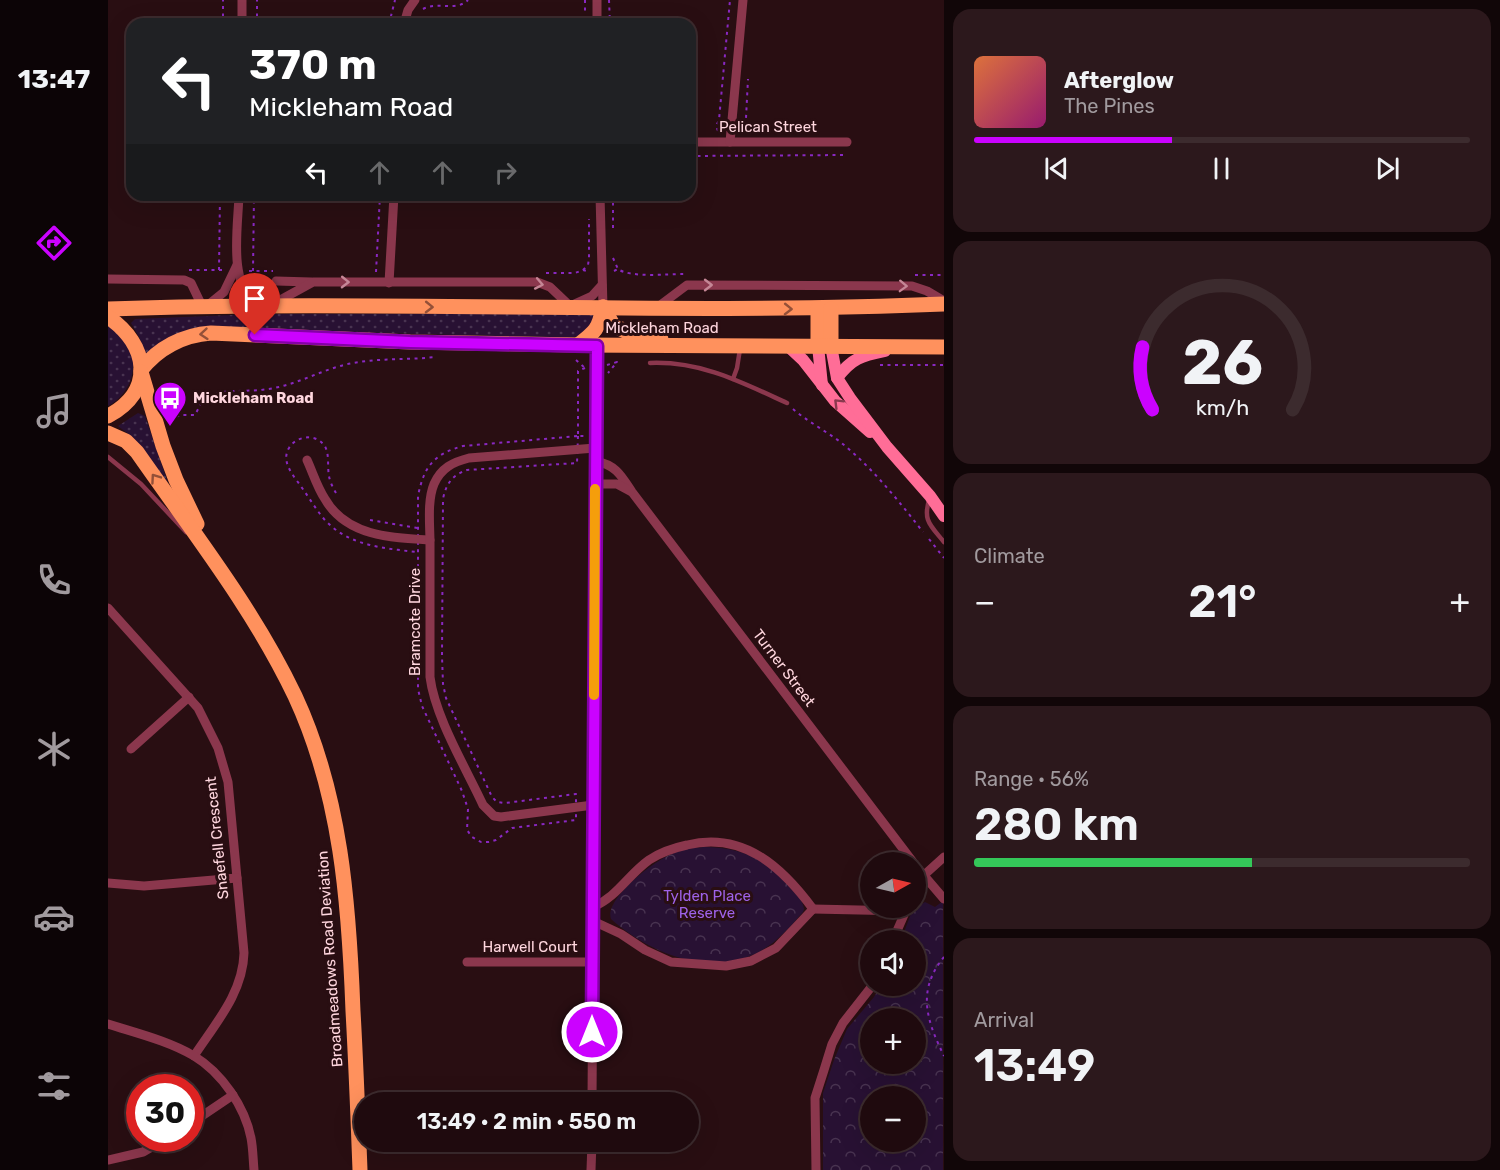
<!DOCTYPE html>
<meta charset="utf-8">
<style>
body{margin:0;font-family:Rubik,sans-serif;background:#2c181c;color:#f1f3f6;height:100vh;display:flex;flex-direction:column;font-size:22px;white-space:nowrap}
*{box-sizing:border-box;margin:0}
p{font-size:20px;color:#a19a9e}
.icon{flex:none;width:33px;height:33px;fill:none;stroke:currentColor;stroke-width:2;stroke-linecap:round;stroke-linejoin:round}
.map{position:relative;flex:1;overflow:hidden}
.details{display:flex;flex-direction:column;gap:9px;padding:9px;background:#110608;width:556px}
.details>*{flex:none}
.guide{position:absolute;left:18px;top:18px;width:570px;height:183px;border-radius:18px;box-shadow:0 6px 24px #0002,0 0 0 2px #3c2b2e;background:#202124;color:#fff;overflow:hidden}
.needle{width:39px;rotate:82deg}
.fabs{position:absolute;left:752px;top:852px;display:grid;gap:12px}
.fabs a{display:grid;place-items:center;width:66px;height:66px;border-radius:50%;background:#1f0a0e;box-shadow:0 6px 24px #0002,0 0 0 2px #3c2b2e;font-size:30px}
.speed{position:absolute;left:18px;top:1074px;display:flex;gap:12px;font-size:30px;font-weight:700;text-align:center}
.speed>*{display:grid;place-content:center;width:78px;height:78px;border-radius:50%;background:#1f0a0e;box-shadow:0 6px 24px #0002,0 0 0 2px #3c2b2e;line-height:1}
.speed .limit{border:9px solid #d22;background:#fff;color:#111}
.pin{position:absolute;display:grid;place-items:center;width:51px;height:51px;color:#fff;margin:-62px -26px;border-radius:50% 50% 50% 0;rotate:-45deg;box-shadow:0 0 6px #0007}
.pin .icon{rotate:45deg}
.me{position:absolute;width:66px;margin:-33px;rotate:0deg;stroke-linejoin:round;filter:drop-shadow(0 0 4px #0008)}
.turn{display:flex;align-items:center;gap:21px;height:126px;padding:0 24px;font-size:27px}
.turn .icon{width:78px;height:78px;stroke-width:2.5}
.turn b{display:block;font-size:42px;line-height:51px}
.lanes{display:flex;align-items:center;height:57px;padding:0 24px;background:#0003;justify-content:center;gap:30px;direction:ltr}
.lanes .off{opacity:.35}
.big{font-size:45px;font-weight:600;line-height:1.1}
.details .tile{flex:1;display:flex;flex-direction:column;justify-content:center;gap:9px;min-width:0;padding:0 21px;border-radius:18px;background:#2c181c}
.details .dial{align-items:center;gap:0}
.dial svg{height:156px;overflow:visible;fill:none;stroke:#3c2b2e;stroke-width:7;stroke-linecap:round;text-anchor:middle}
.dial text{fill:#f1f3f6;stroke:none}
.song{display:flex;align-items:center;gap:18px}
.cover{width:72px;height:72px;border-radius:9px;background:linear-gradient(135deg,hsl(20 70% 55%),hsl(320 70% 35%))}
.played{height:6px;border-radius:3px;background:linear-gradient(90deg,#cb02ff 40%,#3c2b2e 40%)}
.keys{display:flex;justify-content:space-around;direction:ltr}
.heat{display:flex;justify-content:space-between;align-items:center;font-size:33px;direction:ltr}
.charge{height:9px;border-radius:4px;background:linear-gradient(90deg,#34c759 56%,#3c2b2e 0)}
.trip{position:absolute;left:246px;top:1092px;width:345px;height:60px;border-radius:30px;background:#1f0a0e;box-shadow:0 6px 24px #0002,0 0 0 2px #3c2b2e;font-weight:600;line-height:60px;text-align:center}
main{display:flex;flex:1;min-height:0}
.menu{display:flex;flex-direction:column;width:108px;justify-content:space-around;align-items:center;background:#0c0406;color:#a19a9e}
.menu .icon{width:42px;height:42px}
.menu .current{color:#cb02ff}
.menu b{font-size:27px;color:#f1f3f6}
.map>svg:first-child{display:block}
.grass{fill:url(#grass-dots)}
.forest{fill:url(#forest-crowns);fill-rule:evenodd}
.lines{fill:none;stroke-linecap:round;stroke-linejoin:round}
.path{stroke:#8928c1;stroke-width:2;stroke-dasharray:3 4.5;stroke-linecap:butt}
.lane{stroke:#8b374d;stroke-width:4.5}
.street{stroke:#8b374d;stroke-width:9}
.secondary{stroke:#ff6d97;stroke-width:12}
.primary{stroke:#ff915d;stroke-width:15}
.oneway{stroke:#c58696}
.oneway2{stroke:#945038}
.oneway3{stroke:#89394e}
.route-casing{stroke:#8401a6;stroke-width:15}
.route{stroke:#cb02ff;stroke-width:10}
.slow{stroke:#f59e0b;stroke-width:10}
.labels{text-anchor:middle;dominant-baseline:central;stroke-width:6;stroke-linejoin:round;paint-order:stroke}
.street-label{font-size:15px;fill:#ffd6de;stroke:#290e12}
.poi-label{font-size:15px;font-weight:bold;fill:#ffd6de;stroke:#290e12;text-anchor:start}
.park-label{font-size:15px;fill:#9e62e8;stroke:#290e12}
</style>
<main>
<nav class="menu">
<b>13:47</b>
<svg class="icon current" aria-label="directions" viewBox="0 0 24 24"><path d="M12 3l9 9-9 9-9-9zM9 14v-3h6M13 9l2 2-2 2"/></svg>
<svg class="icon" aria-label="music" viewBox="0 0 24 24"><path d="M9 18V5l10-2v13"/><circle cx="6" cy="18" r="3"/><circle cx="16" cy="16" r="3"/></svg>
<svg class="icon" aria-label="phone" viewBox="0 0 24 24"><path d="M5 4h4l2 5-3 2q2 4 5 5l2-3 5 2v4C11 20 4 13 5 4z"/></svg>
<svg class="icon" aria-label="climate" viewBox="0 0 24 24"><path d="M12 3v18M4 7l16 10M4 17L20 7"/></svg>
<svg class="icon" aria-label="car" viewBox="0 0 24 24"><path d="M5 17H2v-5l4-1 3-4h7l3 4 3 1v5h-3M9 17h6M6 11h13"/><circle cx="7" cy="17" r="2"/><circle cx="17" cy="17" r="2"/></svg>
<svg class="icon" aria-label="filters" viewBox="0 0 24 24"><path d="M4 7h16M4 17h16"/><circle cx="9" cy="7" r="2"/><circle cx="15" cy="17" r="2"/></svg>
</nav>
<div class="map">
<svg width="836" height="1170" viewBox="0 0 836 1170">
<defs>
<pattern id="grass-dots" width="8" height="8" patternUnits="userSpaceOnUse" patternTransform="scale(1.5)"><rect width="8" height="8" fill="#281133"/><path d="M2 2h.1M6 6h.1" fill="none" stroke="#483350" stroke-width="1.8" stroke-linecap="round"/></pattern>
<pattern id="forest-crowns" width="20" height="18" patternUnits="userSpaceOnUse" patternTransform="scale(1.5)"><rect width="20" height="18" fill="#281133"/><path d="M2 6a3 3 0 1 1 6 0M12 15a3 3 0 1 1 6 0" fill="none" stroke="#483350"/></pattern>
</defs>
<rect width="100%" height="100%" fill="#290e12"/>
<!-- grass -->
<g class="grass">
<path d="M150 314H485L487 322 471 336 461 338 88 328C66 334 55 340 37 355L31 337 23 323 27 319Z"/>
<path d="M0 325C7 332 19 340 22 349 31 370 20 396 0 406Z"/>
<path d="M30 413 37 416 60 483 23 436 10 426Z"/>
</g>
<!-- forest -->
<g class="forest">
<path d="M596 847C634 847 660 860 684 890 690 896 695 901 696 909L695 912C682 927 668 943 651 952 601 978 541 953 503 919 496 899 547 860 564 854 574 849 585 848 596 847Z"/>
<path d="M835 901V1170H715V1093L726 1060 739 1029 766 997 772 986H807V940H793L804 911 817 902 827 907ZM762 1018H807V1064H762ZM762 1096H807V1142H762Z"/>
</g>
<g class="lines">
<!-- path -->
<g class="path">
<path d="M477 0V12"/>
<path d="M501 0 502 24"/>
<path d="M315 9C330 1 348 12 360 0"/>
<path d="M115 24V0"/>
<path d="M149 24V0"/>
<path d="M281 24 287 0"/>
<path d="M610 131 608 126 611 120 622 0"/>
<path d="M636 131 640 127 638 118 640 79"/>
<path d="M582 156 738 155"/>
<path d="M505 195V228"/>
<path d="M505 258 510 269"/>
<path d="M81 270H114"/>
<path d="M111 270 112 195"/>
<path d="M475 270 480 265 481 258V219"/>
<path d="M141 271H165"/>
<path d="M145 271 146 195"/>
<path d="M506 271 510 269C522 278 560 274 576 274"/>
<path d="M268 272 272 195"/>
<path d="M438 273H467L475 270 482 272"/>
<path d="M807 275H836"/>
<path d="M468 360 477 368H479"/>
<path d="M499 365 509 362 500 373"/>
<path d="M772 365H836"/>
<path d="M477 368 470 371V436H477"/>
<path d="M685 409C699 421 716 430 731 441 763 466 790 500 815 532"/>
<path d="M61 419 74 415H87L97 396C119 388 143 393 166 388 193 383 217 368 245 363 272 358 300 360 328 357"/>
<path d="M470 436 469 463 359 470C344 475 338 484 335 499L334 656 335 684 338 698 384 797 389 802 397 803 468 794V820L404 828 388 840 381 842H373L364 837 359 830 360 809 354 791 314 706 310 689V496C316 466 326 454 355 446Z"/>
<path d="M228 493C225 488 222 482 221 476 219 466 222 453 216 445 207 433 188 436 181 448 173 461 184 474 192 485 200 496 207 508 216 519 240 546 275 548 308 552"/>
<path d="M262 520 310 528"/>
<path d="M821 539 836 558"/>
<path d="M836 957C808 991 819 1021 836 1056"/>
</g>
<!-- lane -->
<g class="lane">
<path d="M542 363C593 361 633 382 679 403"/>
<path d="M625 379 629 368 632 349"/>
<path d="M0 457 33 484 78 532"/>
<path d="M822 497C814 520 822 525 836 542"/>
</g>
<!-- street -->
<g class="street">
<path d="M489 0V24"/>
<path d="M134 24V0"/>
<path d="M296 24 300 10 307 0"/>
<path d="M582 142H739"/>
<path d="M622 142 635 0"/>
<path d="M131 195C130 228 120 282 148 305"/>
<path d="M492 195 495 307"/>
<path d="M0 279 76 280 83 283 94 306"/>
<path d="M168 281 203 282"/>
<path d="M281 283 286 195"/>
<path d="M165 304 205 282H429L442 287 462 306 484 296 494 285"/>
<path d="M100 305 116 292 129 265"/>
<path d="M551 306 579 285 804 286 819 291 836 301"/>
<path d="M199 460C205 473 209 487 217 499 238 536 283 538 322 540"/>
<path d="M487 461C508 465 513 475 524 492L805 862"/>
<path d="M487 484H509L522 491"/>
<path d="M0 608 90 708 110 748 120 782 136 953C135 993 107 1024 86 1056"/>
<path d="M23 749 81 697"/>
<path d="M485 805 393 817 386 816 375 805C358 768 327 717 322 677 322 633 322 588 322 543 322 525 319 501 326 484 333 468 345 462 361 458L487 448"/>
<path d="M807 865 836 899"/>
<path d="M0 883 36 886 129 878"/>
<path d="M807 892 815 876 836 857"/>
<path d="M485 907C509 897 520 875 541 860 553 852 565 848 579 845 635 831 674 867 705 909"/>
<path d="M705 909 797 911"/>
<path d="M485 921 513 934 537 950 563 962 618 966 643 961 668 948 705 909"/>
<path d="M785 940 799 908"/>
<path d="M359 962H485"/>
<path d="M0 1024C28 1033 61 1041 86 1056 114 1073 137 1107 143 1138 145 1148 145 1159 146 1170"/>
<path d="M484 1102 489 346"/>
<path d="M82 1124 125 1095"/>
<path d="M0 1160 35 1152 59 1138"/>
<path d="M483 1170 484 1142"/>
<path d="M708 1170 707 1098 716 1070 724 1044 735 1023 764 986"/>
</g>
<!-- secondary -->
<g class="secondary">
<path d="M680 346 695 360 727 401 762 432"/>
<path d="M710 346 714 385"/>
<path d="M723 346 729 378 742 398 779 447 822 496 836 516"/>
<path d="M729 378C744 358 753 356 777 351"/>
</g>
<!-- primary -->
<g class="primary">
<path d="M495 307 505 325 521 333 553 339"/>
<path d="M0 309C278 299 557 316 836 304"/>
<path d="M710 309V346"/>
<path d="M0 317C41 345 47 391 0 416"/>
<path d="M470 345C487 332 491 329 495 307"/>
<path d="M723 346V309"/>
<path d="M33 370C50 348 75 335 103 333L302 342 470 345 836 347"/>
<path d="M33 372 55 446 68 480 89 524"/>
<path d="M0 433 18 441 29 452C84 531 145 608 187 696 233 795 241 903 245 1011 248 1064 250 1117 252 1170"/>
</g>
</g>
<!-- one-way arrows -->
<defs><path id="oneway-chevron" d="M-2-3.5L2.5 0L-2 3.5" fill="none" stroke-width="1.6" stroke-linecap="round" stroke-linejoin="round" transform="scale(1.5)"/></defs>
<g class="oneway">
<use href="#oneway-chevron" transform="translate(237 282) rotate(1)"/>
<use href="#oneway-chevron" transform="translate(431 284) rotate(11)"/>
<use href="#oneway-chevron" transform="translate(600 285)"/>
<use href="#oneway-chevron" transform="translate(795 286) rotate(2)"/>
</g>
<g class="oneway2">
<use href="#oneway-chevron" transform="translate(321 307) rotate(1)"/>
<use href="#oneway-chevron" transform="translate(680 309) rotate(1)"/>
<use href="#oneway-chevron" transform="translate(96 334) rotate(175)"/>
<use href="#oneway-chevron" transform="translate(47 478) rotate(-125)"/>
</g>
<use class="oneway3" href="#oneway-chevron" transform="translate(730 403) rotate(-135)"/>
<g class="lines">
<defs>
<path id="route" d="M147 335 302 342 489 346 484 1032"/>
</defs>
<!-- route casing -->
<use href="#route" class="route-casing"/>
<!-- route -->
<use href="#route" class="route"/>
<!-- slow -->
<path class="slow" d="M486 695 487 489"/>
</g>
<!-- icons -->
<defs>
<symbol id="bus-pin" viewBox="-11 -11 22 30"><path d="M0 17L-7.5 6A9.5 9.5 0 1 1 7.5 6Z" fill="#cb02ff" stroke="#290e12"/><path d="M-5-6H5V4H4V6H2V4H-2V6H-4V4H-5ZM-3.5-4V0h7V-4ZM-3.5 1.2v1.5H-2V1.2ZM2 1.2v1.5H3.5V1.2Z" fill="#fff"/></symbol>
</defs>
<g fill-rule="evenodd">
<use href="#bus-pin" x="43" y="379" width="38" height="52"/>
</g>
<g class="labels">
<!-- street labels -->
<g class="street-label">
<text x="660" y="127">Pelican Street</text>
<text x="554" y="328">Mickleham Road</text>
<text transform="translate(307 622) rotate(-90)">Bramcote Drive</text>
<text transform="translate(676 668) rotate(53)">Turner Street</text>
<text transform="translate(109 838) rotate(-96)">Snaefell Crescent</text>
<text x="422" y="947">Harwell Court</text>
<text transform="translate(222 959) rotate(-94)">Broadmeadows Road Deviation</text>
</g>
<!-- poi labels -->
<g class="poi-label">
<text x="85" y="398">Mickleham Road</text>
</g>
<!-- park labels -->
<g class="park-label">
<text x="599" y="896">Tylden Place<tspan x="599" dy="17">Reserve</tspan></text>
</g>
</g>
</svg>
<div class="fabs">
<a><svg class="needle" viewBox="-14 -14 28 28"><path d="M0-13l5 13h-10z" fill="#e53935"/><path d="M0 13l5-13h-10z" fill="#a19a9e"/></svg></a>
<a><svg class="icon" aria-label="sound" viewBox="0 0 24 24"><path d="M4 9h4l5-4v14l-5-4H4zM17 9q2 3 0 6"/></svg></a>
<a>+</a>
<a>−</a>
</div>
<div class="speed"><div class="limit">30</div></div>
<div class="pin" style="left:147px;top:335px;background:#d93025"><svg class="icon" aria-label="arrive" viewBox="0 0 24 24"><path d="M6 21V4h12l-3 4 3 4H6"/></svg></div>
<svg class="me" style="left:484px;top:1032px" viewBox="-20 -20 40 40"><circle r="17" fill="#cb02ff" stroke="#fff" stroke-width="3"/><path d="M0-11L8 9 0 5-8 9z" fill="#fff"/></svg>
<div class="trip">13:49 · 2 min · 550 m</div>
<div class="guide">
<div class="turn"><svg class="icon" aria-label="left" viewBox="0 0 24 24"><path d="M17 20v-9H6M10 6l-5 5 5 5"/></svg><div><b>370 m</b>Mickleham Road</div></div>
<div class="lanes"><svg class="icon" aria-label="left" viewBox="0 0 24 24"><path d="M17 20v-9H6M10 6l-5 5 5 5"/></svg><svg class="icon off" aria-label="ahead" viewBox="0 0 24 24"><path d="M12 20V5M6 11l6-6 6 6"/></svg><svg class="icon off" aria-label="ahead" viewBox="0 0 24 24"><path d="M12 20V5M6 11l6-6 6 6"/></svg><svg class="icon off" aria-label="right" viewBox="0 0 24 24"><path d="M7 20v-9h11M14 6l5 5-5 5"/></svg></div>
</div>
</div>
<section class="details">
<div class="tile">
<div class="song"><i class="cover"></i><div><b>Afterglow</b><p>The Pines</p></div></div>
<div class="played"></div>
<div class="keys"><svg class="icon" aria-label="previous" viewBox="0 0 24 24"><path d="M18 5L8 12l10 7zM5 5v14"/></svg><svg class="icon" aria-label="pause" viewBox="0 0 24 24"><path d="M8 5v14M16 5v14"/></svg><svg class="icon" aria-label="next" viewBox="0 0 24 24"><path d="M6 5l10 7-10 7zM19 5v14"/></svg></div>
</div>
<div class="tile dial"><svg viewBox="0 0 100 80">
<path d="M14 69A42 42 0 1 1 86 69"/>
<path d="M14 69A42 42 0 0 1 9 37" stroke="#cb02ff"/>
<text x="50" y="56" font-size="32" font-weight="700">26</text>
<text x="50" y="72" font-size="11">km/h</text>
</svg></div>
<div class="tile"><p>Climate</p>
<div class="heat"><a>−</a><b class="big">21°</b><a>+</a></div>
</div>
<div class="tile"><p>Range · 56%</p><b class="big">280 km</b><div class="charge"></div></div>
<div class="tile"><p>Arrival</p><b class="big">13:49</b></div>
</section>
</main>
